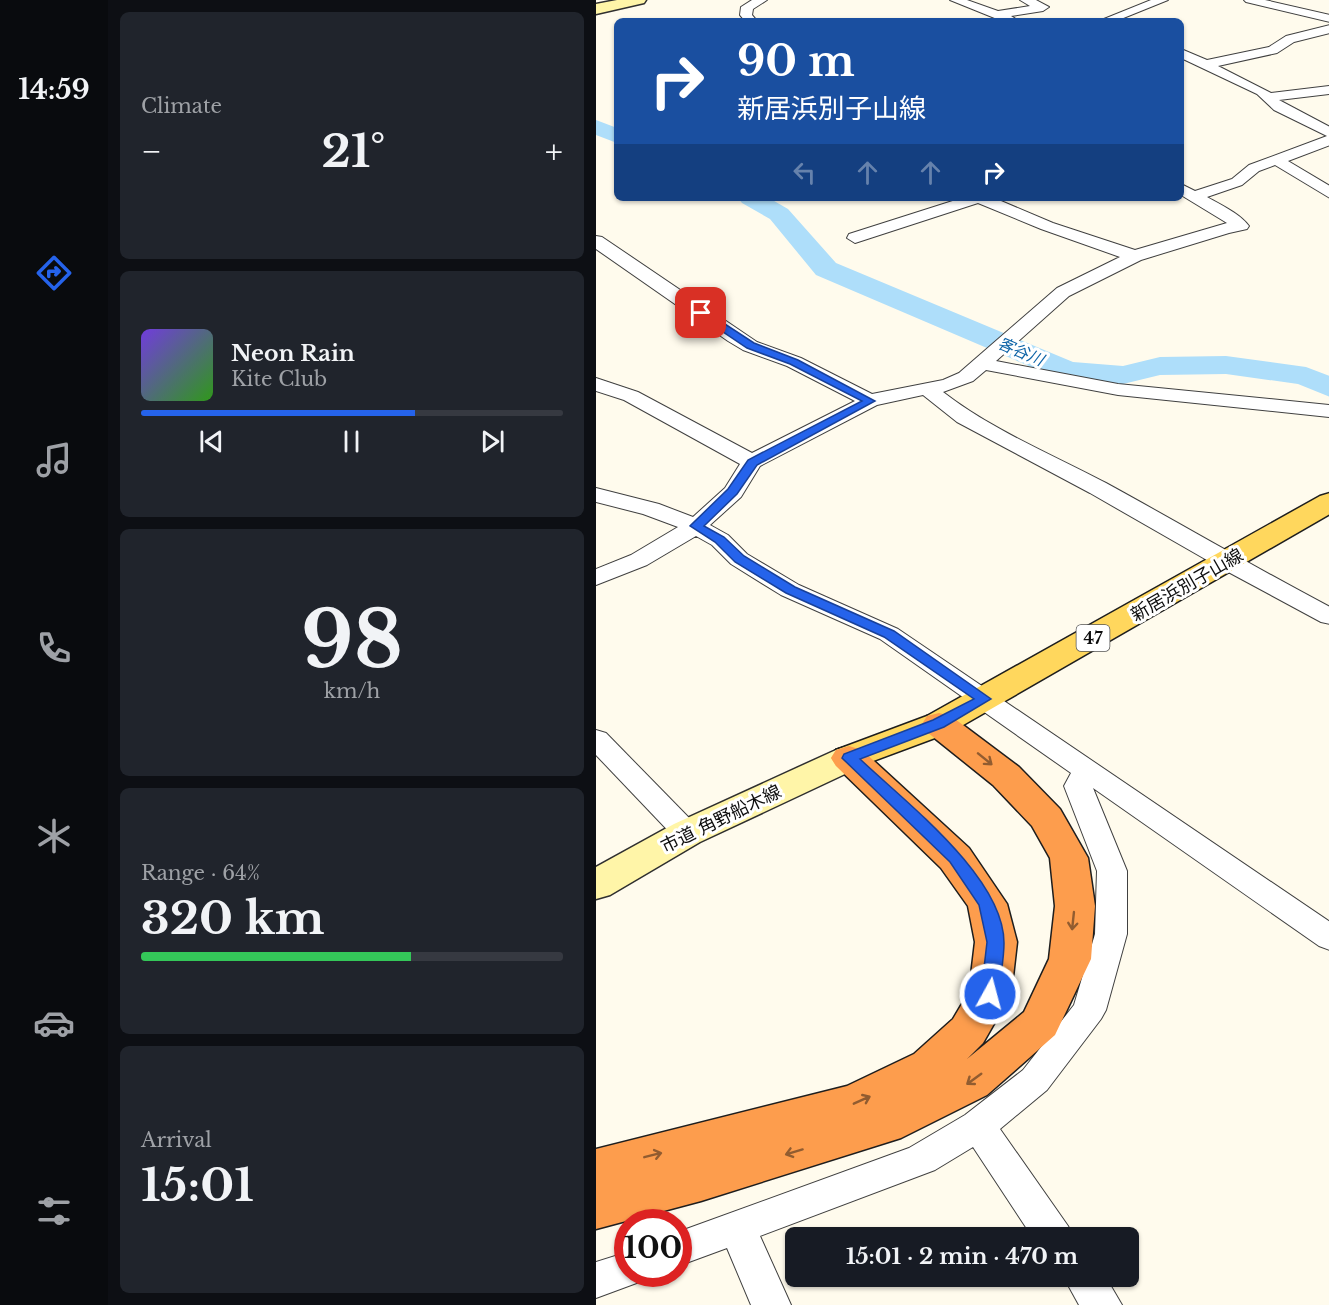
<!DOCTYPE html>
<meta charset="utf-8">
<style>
body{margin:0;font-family:"Libre Baskerville","Noto Sans JP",serif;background:#20242c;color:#f1f3f6;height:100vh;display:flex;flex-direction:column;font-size:22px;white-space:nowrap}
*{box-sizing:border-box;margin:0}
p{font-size:20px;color:#9ea1a6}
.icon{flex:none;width:33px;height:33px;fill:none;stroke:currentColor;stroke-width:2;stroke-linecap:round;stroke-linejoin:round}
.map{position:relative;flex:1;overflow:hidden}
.drawer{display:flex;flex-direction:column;gap:12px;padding:12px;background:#0d0f14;width:488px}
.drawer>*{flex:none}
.banner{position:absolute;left:18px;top:18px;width:570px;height:183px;border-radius:9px;box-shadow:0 2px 4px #0004;background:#1a4fa0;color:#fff;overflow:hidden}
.speed{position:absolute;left:18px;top:1209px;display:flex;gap:12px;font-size:30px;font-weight:700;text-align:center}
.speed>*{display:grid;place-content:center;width:78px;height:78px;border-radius:50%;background:#171b24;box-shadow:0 2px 4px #0004;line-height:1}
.speed .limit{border:9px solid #d22;background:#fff;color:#111}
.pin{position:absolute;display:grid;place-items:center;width:51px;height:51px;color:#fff;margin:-26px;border-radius:12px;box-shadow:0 3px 9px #0006}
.me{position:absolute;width:66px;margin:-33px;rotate:7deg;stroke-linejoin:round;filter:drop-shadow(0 0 4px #0008)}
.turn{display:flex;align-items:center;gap:21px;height:126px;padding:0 24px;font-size:27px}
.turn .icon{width:78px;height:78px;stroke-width:2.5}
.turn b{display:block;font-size:42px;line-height:51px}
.lanes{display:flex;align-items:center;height:57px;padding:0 24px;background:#0003;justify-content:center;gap:30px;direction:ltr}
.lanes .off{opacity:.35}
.big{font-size:45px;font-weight:700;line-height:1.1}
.drawer .card{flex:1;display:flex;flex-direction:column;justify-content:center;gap:9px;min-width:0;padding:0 21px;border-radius:9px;background:#20242c}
.drawer .dial{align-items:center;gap:0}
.dial b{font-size:78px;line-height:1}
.song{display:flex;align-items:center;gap:18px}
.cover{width:72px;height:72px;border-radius:9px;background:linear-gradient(135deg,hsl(260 70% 55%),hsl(110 70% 35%))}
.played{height:6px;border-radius:3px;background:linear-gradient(90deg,#2563eb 65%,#363941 65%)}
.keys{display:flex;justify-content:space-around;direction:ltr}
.heat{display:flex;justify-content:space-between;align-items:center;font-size:33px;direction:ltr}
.charge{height:9px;border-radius:4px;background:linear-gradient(90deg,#34c759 64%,#363941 0)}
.trip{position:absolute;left:189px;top:1227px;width:354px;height:60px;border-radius:9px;background:#171b24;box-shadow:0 2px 4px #0004;font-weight:700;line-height:60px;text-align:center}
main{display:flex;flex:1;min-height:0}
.menu{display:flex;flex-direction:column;width:108px;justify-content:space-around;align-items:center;background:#090b0e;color:#9ea1a6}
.menu .icon{width:42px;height:42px}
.menu .selected{color:#2563eb}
.menu b{font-size:27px;color:#f1f3f6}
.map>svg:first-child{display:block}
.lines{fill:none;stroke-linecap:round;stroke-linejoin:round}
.river{fill:#aedefa;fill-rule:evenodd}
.street-casing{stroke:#404040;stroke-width:2}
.secondary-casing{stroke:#2f2f2f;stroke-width:3}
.primary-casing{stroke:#1e1e1e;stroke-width:3}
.highway-casing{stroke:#1e1e1e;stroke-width:3}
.street{fill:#fff;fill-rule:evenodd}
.secondary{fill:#fff5a8;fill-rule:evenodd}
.primary{fill:#ffd75d;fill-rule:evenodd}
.highway{fill:#fd9d4d;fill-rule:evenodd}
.oneway{stroke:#915c30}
.route{fill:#2563eb;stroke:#184099;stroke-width:1.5}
.labels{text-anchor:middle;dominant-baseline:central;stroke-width:6;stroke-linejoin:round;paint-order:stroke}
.far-water-label{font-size:16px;font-style:italic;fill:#0e64a7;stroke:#fff}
.shield{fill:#fff;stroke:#565656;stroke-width:1.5}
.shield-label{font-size:16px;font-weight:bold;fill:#0d0d0d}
.street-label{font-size:18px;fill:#0d0d0d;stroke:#fff}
</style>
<main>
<nav class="menu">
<b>14:59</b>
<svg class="icon selected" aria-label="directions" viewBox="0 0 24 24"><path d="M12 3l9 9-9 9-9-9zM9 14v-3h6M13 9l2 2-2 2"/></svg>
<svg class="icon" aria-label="music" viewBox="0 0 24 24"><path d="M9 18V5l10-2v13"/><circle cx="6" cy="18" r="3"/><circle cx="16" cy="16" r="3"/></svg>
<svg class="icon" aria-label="phone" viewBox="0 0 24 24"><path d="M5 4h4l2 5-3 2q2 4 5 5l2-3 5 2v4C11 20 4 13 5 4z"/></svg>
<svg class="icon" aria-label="climate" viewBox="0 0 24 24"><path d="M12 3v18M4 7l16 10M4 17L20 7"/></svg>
<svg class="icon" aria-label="car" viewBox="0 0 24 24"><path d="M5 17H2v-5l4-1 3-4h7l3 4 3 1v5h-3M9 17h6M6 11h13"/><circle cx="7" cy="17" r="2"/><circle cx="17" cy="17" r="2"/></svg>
<svg class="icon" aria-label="filters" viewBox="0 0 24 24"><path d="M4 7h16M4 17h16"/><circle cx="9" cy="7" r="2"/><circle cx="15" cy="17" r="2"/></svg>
</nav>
<section class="drawer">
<div class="card"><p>Climate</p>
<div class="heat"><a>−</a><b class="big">21°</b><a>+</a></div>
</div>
<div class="card">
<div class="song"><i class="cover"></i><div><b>Neon Rain</b><p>Kite Club</p></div></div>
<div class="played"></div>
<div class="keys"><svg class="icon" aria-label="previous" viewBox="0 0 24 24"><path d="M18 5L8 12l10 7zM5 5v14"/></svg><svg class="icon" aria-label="pause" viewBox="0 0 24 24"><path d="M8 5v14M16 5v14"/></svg><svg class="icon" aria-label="next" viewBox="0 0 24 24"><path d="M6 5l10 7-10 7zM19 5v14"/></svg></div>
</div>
<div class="card dial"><b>98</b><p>km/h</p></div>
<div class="card"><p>Range · 64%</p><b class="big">320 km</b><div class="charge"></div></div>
<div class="card"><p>Arrival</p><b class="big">15:01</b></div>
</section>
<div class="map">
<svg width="734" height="1305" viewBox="0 0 734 1305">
<rect width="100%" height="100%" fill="#fffbed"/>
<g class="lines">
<!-- river -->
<g class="river">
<path d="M0 120 21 128V143L0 135Z"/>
<path d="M142 198H173L192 209 240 263 477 362 527 366 564 357 630 356 710 367 734 376V397L702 384 630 374 564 375 527 384 461 378 220 275 174 219 146 203Z"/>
</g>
<defs>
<g id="street">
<path d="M156 0H171L157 9 156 15 161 21H149L144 15 145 7Z"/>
<path d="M354 0H371L402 11 434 6 424 0H440L453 7 447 11 415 16 423 21H406Z"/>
<path d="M555 0H572L520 21H503Z"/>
<path d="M648 0H669L734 15V22L650 2Z"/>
<path d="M734 25V33L698 42 681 53 622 66 675 93 734 86V94L683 100 734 127V145L692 161 734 186V198L679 165 663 171 646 185 611 197C625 205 643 213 653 226L651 229 633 233 545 260 473 296 400 361 522 384 734 405V417L522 395 390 370 377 381 347 392C396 430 455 454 510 483 585 524 658 567 734 607V624L725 622 623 567 494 493 361 422 327 395 281 405 164 466 145 497 114 525 132 535 151 554 203 585 302 629 734 922V950L723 946 497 788 531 871V934L510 1010 505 1019 451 1090 404 1129 472 1226 478 1238H437L377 1147 339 1170 164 1236 195 1305H155L131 1248 82 1266V1232L313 1148 369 1115 427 1070 478 1005 499 934 501 871 468 786 475 773 284 639 185 595 135 564 116 545 100 536 51 565 0 585V569L35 555 82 527 47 514 0 502V488L63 504 97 517 129 488 144 464 28 400 0 391V378L42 392 156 453 259 401 191 366 147 350 132 341 0 249V236L6 237 161 342 205 358 276 394 347 380 363 373 461 288 524 257 445 229 382 203 259 243 251 238 253 234 366 198H398L457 223 539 250 631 223 585 195V184L599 191 636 179 653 165 731 136 678 110 661 94 585 58V49L611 60 673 47 690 36Z"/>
<path d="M0 730 10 733 101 826 106 833 101 840 91 843 81 840 0 755Z"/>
<path d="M32 1252V1274H49L46 1281 0 1298V1262Z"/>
<path d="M467 1276H509L526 1305H483Z"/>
</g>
<g id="secondary">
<path d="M21 0H50L48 3 0 14V4Z"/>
<path d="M253 746 266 750 271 758 266 766 104 842 14 895 0 899V867L78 824 240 750Z"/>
</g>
<path id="primary" d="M734 493V514L355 732 253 770 240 766 235 758 240 750 331 716 724 496Z"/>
<path id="highway" d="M343 713 355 716 423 767 464 809 492 858 499 906 495 959 459 1035 391 1095 305 1138 105 1201 0 1229V1149L251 1086 318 1054 357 1019 373 992 379 942 372 906 345 868 240 766 235 758 240 750 253 746 266 750 373 848 411 904 421 942 415 994 387 1043 371 1059 428 1012 453 959 459 906 454 858 436 826 397 785 331 732 326 724 331 716Z"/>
</defs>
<!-- street casing -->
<use href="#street" class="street-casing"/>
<!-- secondary casing -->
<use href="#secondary" class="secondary-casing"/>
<!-- primary casing -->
<use href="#primary" class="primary-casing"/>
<!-- highway casing -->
<use href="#highway" class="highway-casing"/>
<!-- street -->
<use href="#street" class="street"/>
<!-- secondary -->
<use href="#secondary" class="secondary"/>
<!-- primary -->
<use href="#primary" class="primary"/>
<!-- highway -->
<use href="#highway" class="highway"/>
</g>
<!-- one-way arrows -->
<defs><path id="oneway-shaft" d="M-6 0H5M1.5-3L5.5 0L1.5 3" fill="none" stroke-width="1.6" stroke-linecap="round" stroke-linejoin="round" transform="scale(1.5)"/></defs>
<g class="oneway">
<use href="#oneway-shaft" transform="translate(389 759) rotate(39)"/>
<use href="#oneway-shaft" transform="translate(477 921) rotate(96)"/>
<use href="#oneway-shaft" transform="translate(378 1079) rotate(144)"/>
<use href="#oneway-shaft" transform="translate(266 1100) rotate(-24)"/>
<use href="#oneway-shaft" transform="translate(198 1152) rotate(163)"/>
<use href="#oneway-shaft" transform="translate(57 1155) rotate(-14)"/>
</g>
<!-- route -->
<path class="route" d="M102 311H109L158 343 202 360 279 401 161 465 141 494 108 526 128 537 148 556 199 587 298 631 395 699 348 727 264 759C309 802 408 877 408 943 408 960 404 977 403 994L400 998 394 1000 388 998 385 994 391 942 383 905 354 862 246 758 248 754 337 720 378 699 288 637 190 593 139 562 119 542 94 526 132 489 152 460 266 401 194 364 151 348 102 315Z"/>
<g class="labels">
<!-- far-water labels -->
<g class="far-water-label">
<text transform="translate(425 351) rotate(23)">客谷川</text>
</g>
<!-- shield labels -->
<rect class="shield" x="480.5" y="625" width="33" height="26" rx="4.5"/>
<g class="shield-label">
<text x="497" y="638">47</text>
</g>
<!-- street labels -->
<g class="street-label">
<text transform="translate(591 585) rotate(-30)">新居浜別子山線</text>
<text transform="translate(125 819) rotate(-26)">市道 角野船木線</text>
</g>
</g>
</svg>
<div class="speed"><div class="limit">100</div></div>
<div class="pin" style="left:105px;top:313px;background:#d93025"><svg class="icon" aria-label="arrive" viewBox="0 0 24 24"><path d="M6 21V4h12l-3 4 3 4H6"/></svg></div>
<svg class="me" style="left:394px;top:994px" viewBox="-20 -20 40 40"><circle r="17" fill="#2563eb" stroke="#fff" stroke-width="3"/><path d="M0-11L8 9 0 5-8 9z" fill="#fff"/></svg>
<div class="trip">15:01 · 2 min · 470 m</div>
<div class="banner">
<div class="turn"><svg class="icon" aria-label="right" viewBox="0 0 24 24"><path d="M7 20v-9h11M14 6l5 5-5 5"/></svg><div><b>90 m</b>新居浜別子山線</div></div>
<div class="lanes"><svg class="icon off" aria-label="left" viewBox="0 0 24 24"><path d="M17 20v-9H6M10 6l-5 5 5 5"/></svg><svg class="icon off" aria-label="ahead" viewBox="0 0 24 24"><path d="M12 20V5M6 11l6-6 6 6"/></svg><svg class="icon off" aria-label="ahead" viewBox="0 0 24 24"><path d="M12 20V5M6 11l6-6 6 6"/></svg><svg class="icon" aria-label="right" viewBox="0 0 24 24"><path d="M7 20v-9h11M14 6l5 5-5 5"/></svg></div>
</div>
</div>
</main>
